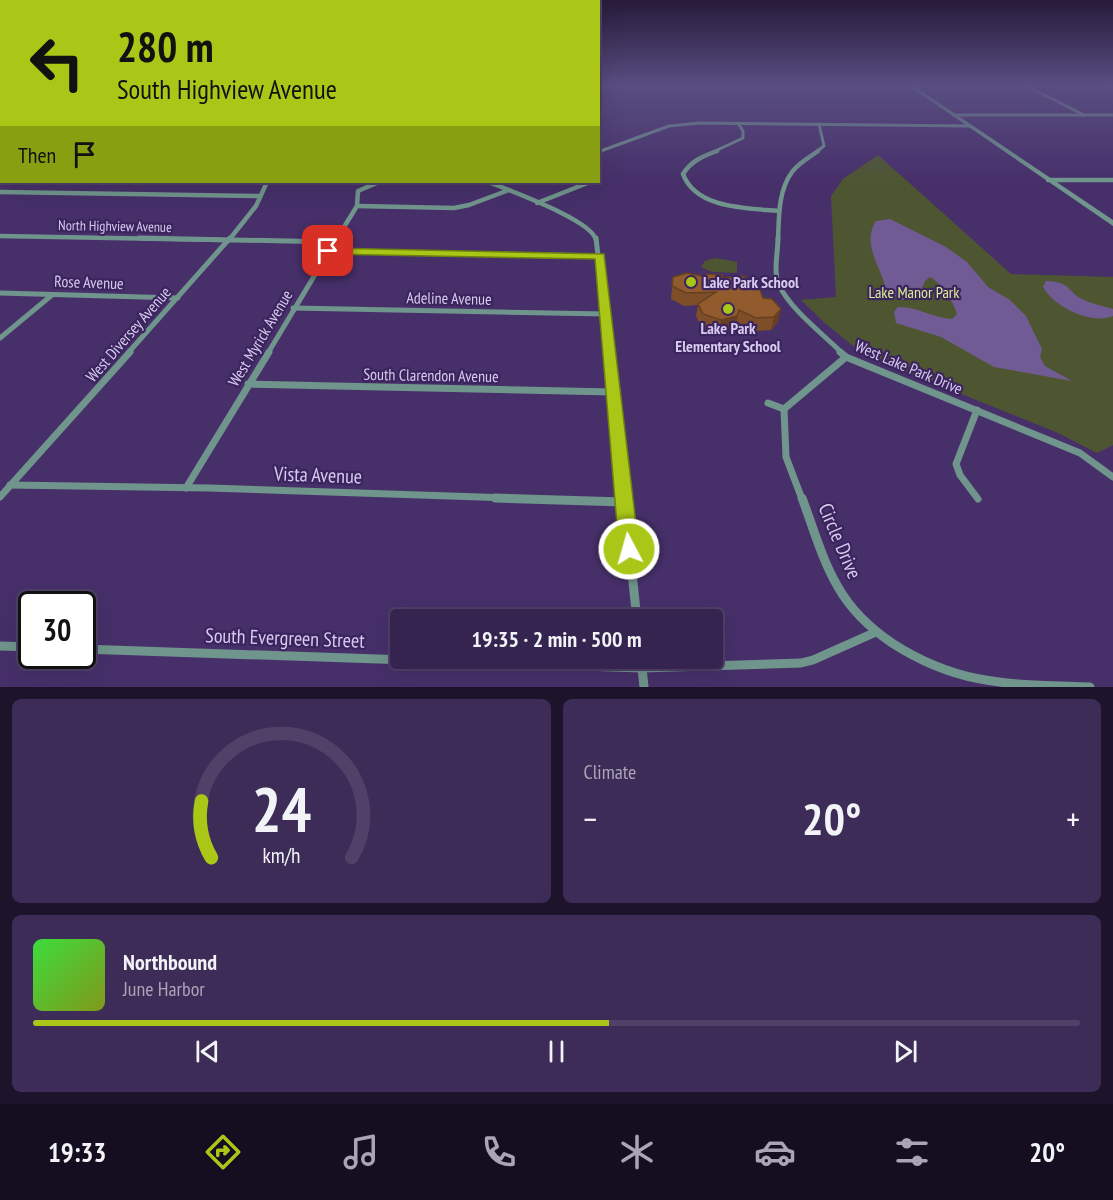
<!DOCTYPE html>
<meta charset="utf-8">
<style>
body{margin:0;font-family:"PT Sans Narrow",sans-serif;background:#3d2c57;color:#f1f3f6;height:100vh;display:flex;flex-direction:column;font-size:22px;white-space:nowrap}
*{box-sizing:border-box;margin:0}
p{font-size:20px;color:#aaa4b7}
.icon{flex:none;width:33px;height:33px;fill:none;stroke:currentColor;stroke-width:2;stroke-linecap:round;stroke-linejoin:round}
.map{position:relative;height:687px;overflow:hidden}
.side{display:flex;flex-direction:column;gap:12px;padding:12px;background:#1d142c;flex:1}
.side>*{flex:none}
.hud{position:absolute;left:0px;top:0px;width:600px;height:183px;box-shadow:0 6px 24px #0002,0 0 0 2px #4f4167;background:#aac717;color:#111;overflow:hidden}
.speed{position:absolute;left:18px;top:591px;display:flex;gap:12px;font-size:30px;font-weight:700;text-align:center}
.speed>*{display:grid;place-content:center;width:78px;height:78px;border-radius:50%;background:#352450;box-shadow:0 6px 24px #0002,0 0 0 2px #4f4167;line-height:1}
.speed .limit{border:3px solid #111;border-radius:9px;background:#fff;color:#111}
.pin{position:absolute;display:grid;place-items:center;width:51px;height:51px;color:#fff;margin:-26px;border-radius:12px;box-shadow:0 3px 9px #0006}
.me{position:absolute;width:66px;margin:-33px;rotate:354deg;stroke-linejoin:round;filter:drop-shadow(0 0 4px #0008)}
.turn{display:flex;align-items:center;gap:21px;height:126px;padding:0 18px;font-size:27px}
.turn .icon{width:78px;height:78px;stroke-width:2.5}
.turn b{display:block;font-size:42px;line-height:51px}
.then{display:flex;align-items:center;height:57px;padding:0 18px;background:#0003;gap:12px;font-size:22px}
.big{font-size:45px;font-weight:700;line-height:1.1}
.side .card{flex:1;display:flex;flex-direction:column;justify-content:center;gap:9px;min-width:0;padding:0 21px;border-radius:9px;background:#3d2c57}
.side .dial{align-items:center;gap:0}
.dial svg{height:156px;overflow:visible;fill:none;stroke:#4f4167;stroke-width:7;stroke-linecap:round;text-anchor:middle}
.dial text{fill:#f1f3f6;stroke:none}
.song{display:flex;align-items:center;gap:18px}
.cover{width:72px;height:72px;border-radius:9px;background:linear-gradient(135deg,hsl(120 70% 55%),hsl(70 70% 35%))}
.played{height:6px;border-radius:3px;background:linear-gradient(90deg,#aac717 55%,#4f4167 55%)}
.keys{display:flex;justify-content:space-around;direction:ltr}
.heat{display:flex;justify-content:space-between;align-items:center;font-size:33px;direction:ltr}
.side .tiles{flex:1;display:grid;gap:12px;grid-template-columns:1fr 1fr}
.card:last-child{grid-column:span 2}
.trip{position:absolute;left:390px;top:609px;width:333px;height:60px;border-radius:6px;background:#352450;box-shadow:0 6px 24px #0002,0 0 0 2px #4f4167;font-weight:700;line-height:60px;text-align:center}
.menu{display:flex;height:96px;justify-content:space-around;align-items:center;background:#150e20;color:#aaa4b7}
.menu .icon{width:42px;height:42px}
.menu .active{color:#aac717}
.menu b{font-size:27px;color:#f1f3f6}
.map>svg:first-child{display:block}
.green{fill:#4e5631}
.water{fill:#705b95}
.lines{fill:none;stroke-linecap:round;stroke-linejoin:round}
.minor-far4{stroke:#70958c;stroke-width:3}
.minor-far3{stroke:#70958c;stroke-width:4.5}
.minor-far2{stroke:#70958c;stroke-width:5}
.minor-far1{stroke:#70958c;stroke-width:7}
.minor{stroke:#70958c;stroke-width:9}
.tertiary{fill:#70958c;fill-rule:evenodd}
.wall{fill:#7d4e27}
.shaded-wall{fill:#664020}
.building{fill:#915b2d;stroke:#664020;stroke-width:1.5}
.route{fill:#aac717;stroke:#6e810f;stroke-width:1.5}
.poi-dot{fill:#aac717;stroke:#3c255e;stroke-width:2}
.labels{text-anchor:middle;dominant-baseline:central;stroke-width:4.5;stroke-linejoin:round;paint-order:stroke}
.far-street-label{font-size:14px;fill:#d6cbef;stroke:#3c255e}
.street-label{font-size:16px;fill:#d6cbef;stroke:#3c255e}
.poi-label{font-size:16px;font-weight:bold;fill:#d6cbef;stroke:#3c255e;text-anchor:start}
.park-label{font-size:16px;fill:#daf090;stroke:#3c255e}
.near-street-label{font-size:20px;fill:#d6cbef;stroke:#3c255e}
</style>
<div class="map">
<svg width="1113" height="687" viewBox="0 0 1113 687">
<rect width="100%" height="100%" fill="#47306a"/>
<!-- green -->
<g class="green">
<path d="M878 155 1011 274 1113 277V445L1097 453 1056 432 864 355 825 323 801 300 836 297 831 196 843 179Z"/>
<path d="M716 258 737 262V273L712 272 701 267 705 261Z"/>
</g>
<!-- water -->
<g class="water">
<path d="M890 219 946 247 967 262 988 287 1010 300 1026 316 1042 349 1040 357 1045 366 1072 381 994 367 941 337 896 323 894 312 898 307C916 306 933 318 952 319L957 314C953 301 943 284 930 277L925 281 919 294 907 300 887 295C884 269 860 246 876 221Z"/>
<path d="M1046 281C1073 282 1066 292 1084 300 1093 304 1104 306 1113 309V316C1091 325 1054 307 1043 287Z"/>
</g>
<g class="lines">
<!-- minor-far4 -->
<g class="minor-far4">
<path d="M1023 84 1084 115"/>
<path d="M1106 84 1113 87"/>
<path d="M953 115H1113"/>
<path d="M598 152 669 126 699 123 970 126"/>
<path d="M713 152 743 138V131L738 123"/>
<path d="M816 152 824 146 819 124"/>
</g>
<!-- minor-far3 -->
<g class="minor-far3">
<path d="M717 151C703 156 691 161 683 174 696 209 747 208 779 211"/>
<path d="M598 152 601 151"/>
<path d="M1048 180H1113"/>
<path d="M489 182C510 191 592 220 596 240"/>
<path d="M0 192 260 196"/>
<path d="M537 203 590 182"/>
<path d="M357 206 454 208 469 205 509 190"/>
<path d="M0 236 222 240"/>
<path d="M229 240 256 206 267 182"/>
<path d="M336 240 357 206 358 191 379 182"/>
<path d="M778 240C779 217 778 191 792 172 798 163 810 157 818 151"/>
</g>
<!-- minor-far2 -->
<g class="minor-far2">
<path d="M139 238 334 242"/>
<path d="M596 238 609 353"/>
<path d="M778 238C778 252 773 273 779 285 790 309 823 334 842 353"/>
<path d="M328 251 600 256"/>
<path d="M0 293 178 298"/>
<path d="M293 308 605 314"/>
<path d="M0 338 52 295"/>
<path d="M128 353 230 238"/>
<path d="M268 353 337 238"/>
</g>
<!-- minor-far1 -->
<g class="minor-far1">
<path d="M608 352 624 499"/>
<path d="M840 352 846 357 1080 453 1113 477"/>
<path d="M248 384 613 392"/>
<path d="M768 403 784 409"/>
<path d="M977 410 956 464 960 475 978 499"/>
<path d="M10 485 209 488 540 499"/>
<path d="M186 488 269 352"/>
<path d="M0 497 130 352"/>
<path d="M802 499 786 457 784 409 846 357"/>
</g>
<!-- minor -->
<g class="minor">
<path d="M495 498 624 502"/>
<path d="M624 498 637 620"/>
<path d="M802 498C813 527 822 560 838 587 851 610 870 628 892 643 960 687 1012 684 1090 687"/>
<path d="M0 646 32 647"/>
<path d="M82 649 642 668 801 663 813 660 876 632"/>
<path d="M641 658 644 687"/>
</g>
<!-- tertiary -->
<path class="tertiary" d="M906 84H911L1113 220V226Z"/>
</g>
<!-- wall -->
<path class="wall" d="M706 274 723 278 763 298 778 322 771 330 753 331 737 322 735 329 719 332 701 327 696 316 698 305 684 306 671 299 673 277H706Z"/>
<!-- shaded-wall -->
<g class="shaded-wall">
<path d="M781 309 778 322 771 330 774 317Z"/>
<path d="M739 310 735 329 719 332 721 320Z"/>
</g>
<!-- building -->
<path class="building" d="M687 273 707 277 706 274 722 275 723 278 742 276 757 282 763 298 772 299 781 309 774 317 756 318 739 310 737 316 721 320 703 314 698 304 716 292 686 293 672 286 673 277Z"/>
<!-- sky -->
<linearGradient id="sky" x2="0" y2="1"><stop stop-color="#271a3a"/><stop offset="0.47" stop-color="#584e81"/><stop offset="1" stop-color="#584e81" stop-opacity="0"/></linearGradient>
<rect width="1113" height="180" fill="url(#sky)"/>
<!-- route -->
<path class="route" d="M328 248 604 254 639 549 636 555 629 557 622 555 619 549 595 259 324 254 322 251Z"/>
<!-- markers -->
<g class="poi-dot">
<circle cx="691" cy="282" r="6"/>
<circle cx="728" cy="309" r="6"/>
</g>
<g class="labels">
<!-- far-street labels -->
<g class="far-street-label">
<text transform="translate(115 226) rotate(1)">North Highview Avenue</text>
</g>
<!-- street labels -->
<g class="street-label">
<text transform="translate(89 282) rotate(2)">Rose Avenue</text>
<text transform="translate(449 298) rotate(1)">Adeline Avenue</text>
<text transform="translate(128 334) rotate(-49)">West Diversey Avenue</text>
<text transform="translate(260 338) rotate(-59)">West Myrick Avenue</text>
<text transform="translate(909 367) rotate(23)">West Lake Park Drive</text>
<text transform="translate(431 375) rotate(1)">South Clarendon Avenue</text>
</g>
<!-- poi labels -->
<g class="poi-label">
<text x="703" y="282">Lake Park School</text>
<text x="728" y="328" text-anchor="middle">Lake Park<tspan x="728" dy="18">Elementary School</tspan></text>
</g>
<!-- park labels -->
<g class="park-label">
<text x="914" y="292">Lake Manor Park</text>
</g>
<!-- near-street labels -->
<g class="near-street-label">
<text transform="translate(318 475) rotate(2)">Vista Avenue</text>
<text transform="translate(840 541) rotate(67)">Circle Drive</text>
<text transform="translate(285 638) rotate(2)">South Evergreen Street</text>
</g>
</g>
</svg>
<div class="speed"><div class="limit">30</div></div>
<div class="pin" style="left:328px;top:251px;background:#d93025"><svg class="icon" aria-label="arrive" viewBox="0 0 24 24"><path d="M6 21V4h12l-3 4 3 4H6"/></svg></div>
<svg class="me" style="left:629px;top:549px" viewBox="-20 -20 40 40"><circle r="17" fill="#aac717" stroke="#fff" stroke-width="3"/><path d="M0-11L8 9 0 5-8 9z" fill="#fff"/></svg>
<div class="trip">19:35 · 2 min · 500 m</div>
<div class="hud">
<div class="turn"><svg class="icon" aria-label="left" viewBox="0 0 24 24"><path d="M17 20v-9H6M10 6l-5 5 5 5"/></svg><div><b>280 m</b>South Highview Avenue</div></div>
<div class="then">Then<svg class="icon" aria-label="arrive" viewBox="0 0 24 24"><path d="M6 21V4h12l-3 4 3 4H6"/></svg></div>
</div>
</div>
<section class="side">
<div class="tiles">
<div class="card dial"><svg viewBox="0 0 100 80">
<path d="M14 69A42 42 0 1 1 86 69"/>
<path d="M14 69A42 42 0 0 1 9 40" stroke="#aac717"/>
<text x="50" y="56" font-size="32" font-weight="700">24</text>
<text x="50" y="72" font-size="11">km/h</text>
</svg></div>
<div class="card"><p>Climate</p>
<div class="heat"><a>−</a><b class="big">20°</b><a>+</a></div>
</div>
<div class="card">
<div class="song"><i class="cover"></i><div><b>Northbound</b><p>June Harbor</p></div></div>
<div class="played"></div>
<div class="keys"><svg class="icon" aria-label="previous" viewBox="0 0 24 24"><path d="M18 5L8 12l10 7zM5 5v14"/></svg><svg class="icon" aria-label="pause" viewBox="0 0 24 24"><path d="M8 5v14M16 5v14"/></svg><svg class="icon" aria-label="next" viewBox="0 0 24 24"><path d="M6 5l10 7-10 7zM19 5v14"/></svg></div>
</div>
</div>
</section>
<nav class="menu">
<b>19:33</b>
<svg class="icon active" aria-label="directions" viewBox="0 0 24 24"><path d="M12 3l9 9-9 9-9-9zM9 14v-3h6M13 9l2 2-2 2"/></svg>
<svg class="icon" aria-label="music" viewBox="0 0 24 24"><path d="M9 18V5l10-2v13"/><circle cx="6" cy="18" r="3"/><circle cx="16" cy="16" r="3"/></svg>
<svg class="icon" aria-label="phone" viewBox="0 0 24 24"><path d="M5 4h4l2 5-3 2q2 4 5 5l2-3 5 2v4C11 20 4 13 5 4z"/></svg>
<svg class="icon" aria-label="climate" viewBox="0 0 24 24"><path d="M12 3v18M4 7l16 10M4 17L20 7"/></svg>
<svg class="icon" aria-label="car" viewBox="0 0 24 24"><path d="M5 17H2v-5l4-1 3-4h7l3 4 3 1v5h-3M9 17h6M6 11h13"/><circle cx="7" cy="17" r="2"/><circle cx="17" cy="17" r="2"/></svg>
<svg class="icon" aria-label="filters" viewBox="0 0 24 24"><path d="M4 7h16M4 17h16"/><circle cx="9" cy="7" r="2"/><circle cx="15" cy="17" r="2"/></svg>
<b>20°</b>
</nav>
